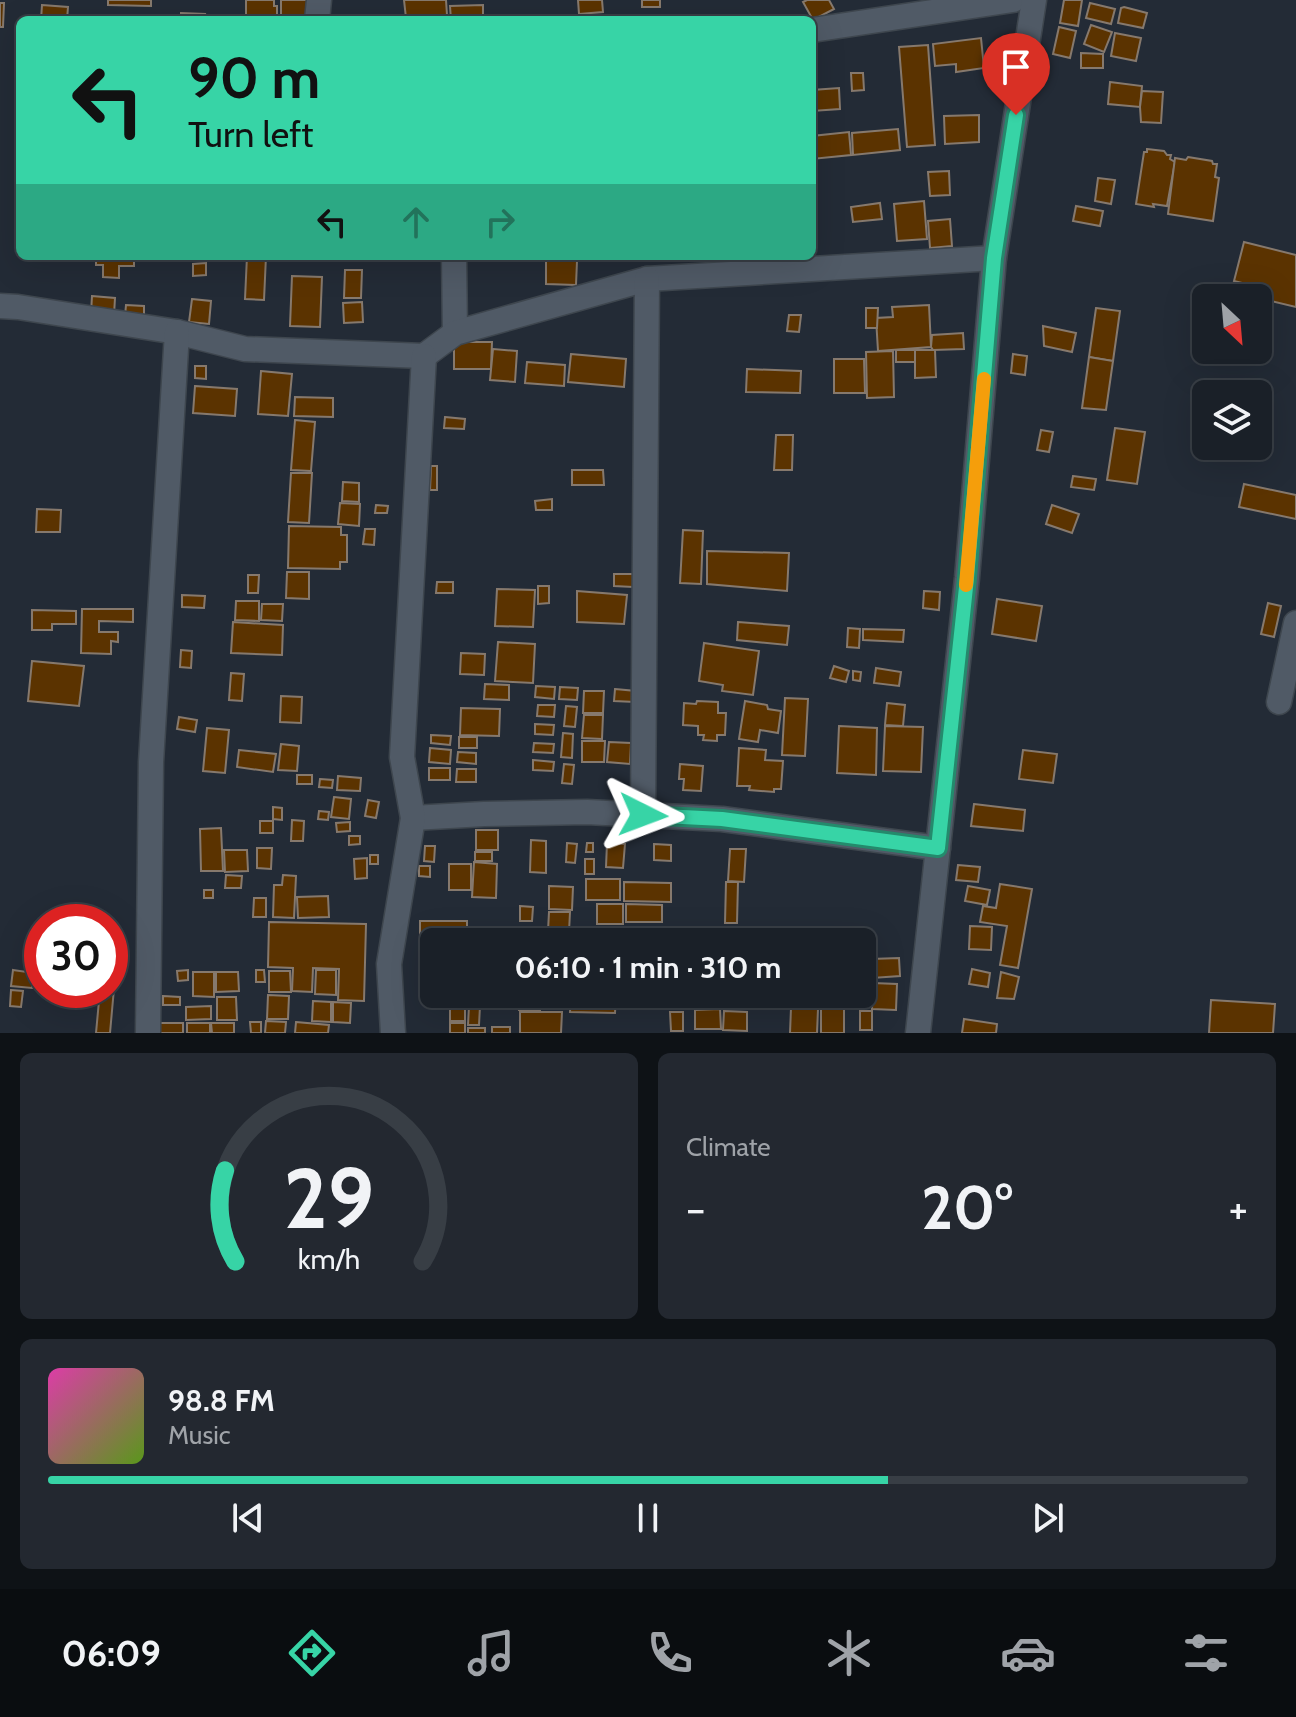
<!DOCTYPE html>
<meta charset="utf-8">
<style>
body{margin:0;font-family:Cabin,sans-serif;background:#232830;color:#f1f3f6;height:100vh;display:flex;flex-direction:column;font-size:30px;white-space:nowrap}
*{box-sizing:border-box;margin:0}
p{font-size:26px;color:#9fa3a8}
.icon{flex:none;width:44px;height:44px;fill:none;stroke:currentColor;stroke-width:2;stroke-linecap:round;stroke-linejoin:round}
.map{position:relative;height:1033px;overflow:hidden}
.side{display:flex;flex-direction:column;gap:20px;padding:20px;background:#0e1216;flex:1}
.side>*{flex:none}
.banner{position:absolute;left:16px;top:16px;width:800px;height:244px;border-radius:12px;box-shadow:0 8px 32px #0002,0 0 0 2px #383e45;background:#37d4a6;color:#111;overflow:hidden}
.needle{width:52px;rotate:154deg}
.fabs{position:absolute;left:1192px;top:284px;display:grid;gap:16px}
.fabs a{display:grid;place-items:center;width:80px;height:80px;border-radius:12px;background:#1a2028;box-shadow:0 8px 32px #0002,0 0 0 2px #383e45;font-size:40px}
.speed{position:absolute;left:24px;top:904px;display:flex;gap:16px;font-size:40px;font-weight:700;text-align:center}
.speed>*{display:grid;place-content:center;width:104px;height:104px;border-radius:50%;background:#1a2028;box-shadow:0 8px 32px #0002,0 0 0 2px #383e45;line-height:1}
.speed .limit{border:12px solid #d22;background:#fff;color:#111}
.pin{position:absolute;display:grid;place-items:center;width:68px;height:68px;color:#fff;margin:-82px -34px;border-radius:50% 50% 50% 0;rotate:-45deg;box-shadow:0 0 8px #0007}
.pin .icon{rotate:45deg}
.me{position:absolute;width:88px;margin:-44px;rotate:93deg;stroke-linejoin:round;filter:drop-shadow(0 0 6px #0008)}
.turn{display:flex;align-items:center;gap:28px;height:168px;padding:0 40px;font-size:36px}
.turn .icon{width:104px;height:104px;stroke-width:2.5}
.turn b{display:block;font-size:56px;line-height:68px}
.lanes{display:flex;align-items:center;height:76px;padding:0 40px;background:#0003;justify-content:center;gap:40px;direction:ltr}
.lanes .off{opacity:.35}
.big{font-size:60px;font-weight:800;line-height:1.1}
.side .widget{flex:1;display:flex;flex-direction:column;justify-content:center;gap:12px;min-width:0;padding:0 28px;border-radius:12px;background:#232830}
.side .dial{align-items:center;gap:0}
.dial svg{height:208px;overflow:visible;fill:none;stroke:#383e45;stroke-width:7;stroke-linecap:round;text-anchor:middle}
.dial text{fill:#f1f3f6;stroke:none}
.song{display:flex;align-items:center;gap:24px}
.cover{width:96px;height:96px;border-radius:12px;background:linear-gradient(135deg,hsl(320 70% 55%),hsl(90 70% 35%))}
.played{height:8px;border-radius:4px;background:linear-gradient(90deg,#37d4a6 70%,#383e45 70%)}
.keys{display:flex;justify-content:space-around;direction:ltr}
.heat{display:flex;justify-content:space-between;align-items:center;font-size:44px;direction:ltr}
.side .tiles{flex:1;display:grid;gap:20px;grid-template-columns:1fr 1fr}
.widget:last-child{grid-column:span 2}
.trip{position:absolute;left:420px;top:928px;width:456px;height:80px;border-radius:12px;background:#1a2028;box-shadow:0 8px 32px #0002,0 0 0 2px #383e45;font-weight:800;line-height:80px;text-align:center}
.tabs{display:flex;height:128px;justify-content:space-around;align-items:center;background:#0a0d10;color:#9fa3a8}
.tabs .icon{width:56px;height:56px}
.tabs .selected{color:#37d4a6}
.tabs b{font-size:36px;color:#f1f3f6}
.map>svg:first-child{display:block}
.building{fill:#5b3300;stroke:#86796d;stroke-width:2}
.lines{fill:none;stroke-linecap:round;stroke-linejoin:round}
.minor-casing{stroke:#3e464e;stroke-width:27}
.minor{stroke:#505a66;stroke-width:24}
.route-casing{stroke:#248a6c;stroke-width:20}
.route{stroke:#37d4a6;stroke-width:14}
.slow{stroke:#f59e0b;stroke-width:14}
</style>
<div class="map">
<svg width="1296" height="1033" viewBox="0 0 1296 1033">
<rect width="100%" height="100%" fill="#232b36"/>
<!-- building -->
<g class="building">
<path d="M108 0H151V6L108 5Z"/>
<path d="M246 0H274V6H277V20H246Z"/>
<path d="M281 0H309V19L281 20Z"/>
<path d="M404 0H446L447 15 406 18Z"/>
<path d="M578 0H602L603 12 579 14Z"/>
<rect x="642" y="0" width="18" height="7"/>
<path d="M807 0H829L834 9 813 20 803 2Z"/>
<path d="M1064 0H1082L1078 26 1060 23Z"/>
<path d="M0 3H4L3 27H0Z"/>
<path d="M1090 3 1115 9 1111 24 1086 18Z"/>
<path d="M42 5 68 7 67 20H41Z"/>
<path d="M483 5V20H451L450 6Z"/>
<path d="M1124 7 1147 13 1143 28 1118 23 1121 8Z"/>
<path d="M181 13 205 14 204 20H181Z"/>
<path d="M1091 25 1112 32 1104 52 1084 44Z"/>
<path d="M1059 27 1076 31 1070 58 1053 54Z"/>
<path d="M1115 33 1141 38 1136 61 1111 56Z"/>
<path d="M981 38 984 68 956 72V64L935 66 933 44Z"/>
<path d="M928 45 935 145 907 147 899 47Z"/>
<path d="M1081 53 1103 54V68H1081Z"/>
<path d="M851 73H863L864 90 852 91Z"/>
<path d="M1110 82 1142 86 1140 107 1108 104Z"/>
<path d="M839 88 840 109 812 111V90Z"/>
<path d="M1142 91 1163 92 1161 123 1141 122 1140 107Z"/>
<path d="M979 115V142L945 144 944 116Z"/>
<path d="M898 129 900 150 853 155 852 133Z"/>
<path d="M849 132 851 155 812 159V136Z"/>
<path d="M1147 149 1164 151 1167 155H1171L1170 159 1175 162 1167 206 1153 204 1154 207 1136 204 1144 152H1147Z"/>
<path d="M1188 157 1212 161 1213 164H1217L1215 177 1219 178 1213 221 1168 214 1175 158 1186 160Z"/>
<rect x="812" y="165" width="5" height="24"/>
<path d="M949 171 950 195 930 196 928 172Z"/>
<path d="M1098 178 1115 180 1111 204 1095 201Z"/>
<path d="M924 201 927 239 897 241 894 204Z"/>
<path d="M880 203 882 219 853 222 851 207Z"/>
<path d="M1076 206 1103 211 1100 226 1073 221Z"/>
<path d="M950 219 952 246 930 248 928 221Z"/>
<path d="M1244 242 1296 255V307L1259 298 1262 288 1234 281Z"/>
<path d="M96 256H134V266H119V278L103 277V265H96Z"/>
<path d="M247 256H266L264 300 245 299Z"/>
<path d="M546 261H577L576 285 546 284Z"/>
<path d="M206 263V275L193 276V264Z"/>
<path d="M345 270H362L361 298H344Z"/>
<path d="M292 276 322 277 320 327 290 326Z"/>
<path d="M92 296 115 298 114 315 91 313Z"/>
<path d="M192 299 211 301 209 324 189 322Z"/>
<path d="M362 302 363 322 344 323 343 303Z"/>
<path d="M126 305 144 306V317L125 316Z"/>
<path d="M929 305 931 347 878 351 876 318 893 317 892 307Z"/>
<path d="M866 308H878L877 328H866Z"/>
<path d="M1096 308 1120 311 1113 361 1089 357Z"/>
<path d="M789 315H801L799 332 787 331Z"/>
<path d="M1043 326 1076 333 1072 352 1044 346Z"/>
<path d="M963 333 964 349 933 350 931 347 932 335Z"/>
<path d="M454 342H492L491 369H454Z"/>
<path d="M493 349 517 351 515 382 490 380Z"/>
<rect x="896" y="350" width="19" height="12"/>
<path d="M915 350H935L936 377 915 378Z"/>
<path d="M893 351 894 397 867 398 866 352Z"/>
<path d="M571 354 626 359 624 387 568 382Z"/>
<path d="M1013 354 1027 356 1025 375 1011 373Z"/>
<path d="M1089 357 1113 361 1106 410 1082 408Z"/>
<path d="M834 359H864L865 393H834Z"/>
<path d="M527 362 565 365 564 386 525 383Z"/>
<path d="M195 366H206V379L195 378Z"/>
<path d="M747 369 801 371 800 393 746 392Z"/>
<path d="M261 371 292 374 288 416 258 414Z"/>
<path d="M195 386 237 389 235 416 193 413Z"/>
<path d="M295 397 333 398V417L294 416Z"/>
<path d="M445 417 465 419 464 429 444 428Z"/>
<path d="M295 420 315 422 311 471 291 470Z"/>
<path d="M1115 428 1145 432 1137 484 1107 480Z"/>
<path d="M1041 430 1053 432 1049 452 1037 450Z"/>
<path d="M776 435H793L792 470H774Z"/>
<path d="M431 466H437V490H430Z"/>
<path d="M572 470H603L604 485H572Z"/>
<path d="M291 473H312L309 523 288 522Z"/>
<path d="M1073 476 1096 479 1094 490 1071 487Z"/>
<path d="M343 482 359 483V502L342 501Z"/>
<path d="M1244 484 1296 495V519L1239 507Z"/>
<path d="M552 499V510H536L535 501Z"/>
<path d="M340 503 360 504 359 526 338 524Z"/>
<path d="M376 505 388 506 387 513H375Z"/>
<path d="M1052 505 1079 514 1072 533 1046 524Z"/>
<path d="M37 509 61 510 60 532H36Z"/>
<path d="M289 526 341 527V535H347V562H340V569L288 568Z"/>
<path d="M365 529H375L374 545 363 544Z"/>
<path d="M683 530 703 531 701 584 680 583Z"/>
<path d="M707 551 789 553 787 591 707 584Z"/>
<path d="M287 572H309V599L286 598Z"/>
<path d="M614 574H633V587L614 586Z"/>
<path d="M248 575H259L258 593H248Z"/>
<path d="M437 582H453V593H436Z"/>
<path d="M538 586H549V603L538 604Z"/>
<path d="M497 589 535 590 533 627 495 626Z"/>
<path d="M577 591 627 595 624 624 577 622Z"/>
<path d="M924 591 940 592 939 610 923 608Z"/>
<path d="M182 595 205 596 204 608 182 607Z"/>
<path d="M997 599 1042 606 1036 641 992 634Z"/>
<path d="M236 601H259V621L235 620Z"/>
<path d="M1268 603 1281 606 1274 637 1261 634Z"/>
<path d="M262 604H283L282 621 261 620Z"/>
<path d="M82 609H133V622L99 621V632H118V642L111 641V654L81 653Z"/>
<path d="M32 610 76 611V624H52V630H32Z"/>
<path d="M233 622 283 625 282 655 231 653Z"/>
<path d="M738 622 789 626 787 645 737 640Z"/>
<path d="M848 628 860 629 859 648 847 647Z"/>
<path d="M863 629 904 630 903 642 863 640Z"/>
<path d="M498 642 535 644 533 683 495 681Z"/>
<path d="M704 643 759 651 753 695 722 691 723 685 699 681Z"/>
<path d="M181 650 192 651 191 668 180 667Z"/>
<path d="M461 653 485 654 484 675 460 674Z"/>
<path d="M32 661 84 666 79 706 28 701Z"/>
<path d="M834 666 849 671 846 682 830 678Z"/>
<path d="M876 668 901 672 899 686 874 683Z"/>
<path d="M853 671 861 672 860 681 853 680Z"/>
<path d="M231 673 244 674 242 701 229 700Z"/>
<path d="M485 684 509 685V700L484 699Z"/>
<path d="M536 686 555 687 554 699 535 697Z"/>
<path d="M560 687 578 688 577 700 559 699Z"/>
<path d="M615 689 636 691 635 702 614 701Z"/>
<path d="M584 691H604L603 713H583Z"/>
<path d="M281 696 302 697 301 723 280 722Z"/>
<path d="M785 698 808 699 805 756 782 755Z"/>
<path d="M697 701 718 702V713H726L725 735H717V741L703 740 704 735H698V726L683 725 684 703 696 704Z"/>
<path d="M745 701 767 705 768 709 781 711 778 733 760 730 758 742 739 739Z"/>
<path d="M887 703 905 705 903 726 885 725Z"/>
<path d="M538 705H555L554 717 537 716Z"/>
<path d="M566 706 577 707 575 727 564 726Z"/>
<path d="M461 708 500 709 499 736 460 735Z"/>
<path d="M584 715H603L602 739 582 738Z"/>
<path d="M179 717 197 720 195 732 177 729Z"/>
<path d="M535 724 554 725 553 735 535 734Z"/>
<path d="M839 726 877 728 876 775 837 773Z"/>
<path d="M885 726 923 727 921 772 883 771Z"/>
<path d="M207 728 229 730 225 773 203 771Z"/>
<path d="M563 733 573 734 572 758 561 757Z"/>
<path d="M431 735 451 736 450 745 431 743Z"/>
<rect x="459" y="737" width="18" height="11"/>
<path d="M582 741H605L604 762H582Z"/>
<path d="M609 742 631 743 630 764 607 762Z"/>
<path d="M534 743 554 744 553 753 533 752Z"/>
<path d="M281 744 299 746 297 771 278 770Z"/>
<path d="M430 748 451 750 450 764 429 762Z"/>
<path d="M739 748 766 750 765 760 783 761 781 789H774V792L749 790 750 786H737Z"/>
<path d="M239 750 276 754 273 772 237 767Z"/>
<path d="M1023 750 1057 754 1053 783 1019 779Z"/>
<path d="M458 752 476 753V764L457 762Z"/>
<path d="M533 760 554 762 553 771 533 770Z"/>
<path d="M564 764 574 765 572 784 562 783Z"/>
<path d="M680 764 703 766 701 791 683 790 684 779H679Z"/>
<rect x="429" y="768" width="21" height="12"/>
<path d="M457 769H476V782H456Z"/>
<rect x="297" y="775" width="15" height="9"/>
<path d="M338 776 361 778 360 791 337 790Z"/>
<path d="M320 779 333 780 332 788 319 787Z"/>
<path d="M334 797 351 799 349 819 331 817Z"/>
<path d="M368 800 379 802 376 818 365 816Z"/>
<path d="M974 804 1025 810 1023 831 971 826Z"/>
<path d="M273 807 282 808V820L273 819Z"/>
<path d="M319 811 329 812 328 820 318 819Z"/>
<path d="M292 820 304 821 303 841H291Z"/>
<rect x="260" y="821" width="13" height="12"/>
<path d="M350 822V831L337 832 336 823Z"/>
<path d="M221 828 223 871H201L200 829Z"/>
<rect x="476" y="830" width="22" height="20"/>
<path d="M349 836H360V844L349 845Z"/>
<path d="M531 840 546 841V873L530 872Z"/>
<path d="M567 843 577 844 575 863 566 862Z"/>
<path d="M587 843H593V852H586Z"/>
<path d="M607 843 625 844 623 868 606 867Z"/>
<path d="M654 844 671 845V861L654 860Z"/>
<path d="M425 846H435L434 862 424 861Z"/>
<path d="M257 848H272L271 869 257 868Z"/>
<path d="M730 849H746L744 882 728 881Z"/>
<path d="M224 850H247L248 871 225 872Z"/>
<rect x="475" y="852" width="17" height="9"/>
<rect x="370" y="855" width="8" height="9"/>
<path d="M367 858V878L355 879 354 859Z"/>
<rect x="585" y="859" width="9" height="15"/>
<path d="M474 862 497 864 496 898 472 897Z"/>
<rect x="449" y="864" width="22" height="26"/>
<path d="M958 865 980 867 978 882 956 880Z"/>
<path d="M419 866H430V877L419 876Z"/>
<path d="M226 875 242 876 241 888H225Z"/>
<path d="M283 875 296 876 294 918 273 917 274 885H282Z"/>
<rect x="586" y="879" width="34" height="21"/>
<path d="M624 882 671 883V902L624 901Z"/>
<path d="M726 882H738L737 923H725Z"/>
<path d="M1000 884 1032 889 1018 968 1000 965 1007 926 980 922 983 906 996 908Z"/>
<path d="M549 886 573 887 572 910 549 909Z"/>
<path d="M968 886 990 890 987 905 965 901Z"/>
<rect x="204" y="890" width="9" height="8"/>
<path d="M328 896 329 917 298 918 297 897Z"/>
<path d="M254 898H266V917H253Z"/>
<rect x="597" y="904" width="26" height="20"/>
<path d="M626 904 662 905V922H626Z"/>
<path d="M520 906 533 907 532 921H520Z"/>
<path d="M549 912H570L569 932 548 931Z"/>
<path d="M420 921H467V941L420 942Z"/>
<path d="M269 922 366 924 364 1001 338 1000 339 969 313 968 312 992 292 991 293 968 268 967Z"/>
<path d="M970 926 992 927 991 950 969 949Z"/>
<path d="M661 929H673V942H622V935H661Z"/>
<path d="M573 932 592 933V942H573Z"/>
<path d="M522 935 568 937V942H521Z"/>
<path d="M518 938 519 942H469V939Z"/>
<rect x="862" y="953" width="5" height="24"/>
<path d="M899 958 900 976 872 978 871 959Z"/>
<path d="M110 965 116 966 110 1033H96L100 990H110Z"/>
<path d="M972 969 990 973 988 987 969 984Z"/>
<path d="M13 970 34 973 32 988 11 986Z"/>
<path d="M188 970V980L178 981 177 971Z"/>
<path d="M256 970H264L265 982H256Z"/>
<path d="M316 970H336V995L315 994Z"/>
<path d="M269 971H290L291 992H269Z"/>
<path d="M193 972H214V997L193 996Z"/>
<path d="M216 972H238L239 991 216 992Z"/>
<path d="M1001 972 1019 977 1014 999 997 998Z"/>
<path d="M862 980H868V997L845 996 846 994H862Z"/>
<path d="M873 983 897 984 896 1010 872 1009Z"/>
<path d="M11 990 23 991 21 1007 10 1006Z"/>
<path d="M520 994H540V1010H519Z"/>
<path d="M571 994H616L615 1013 570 1012Z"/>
<path d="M695 994H717L716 1006 694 1005Z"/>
<path d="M724 994H740L739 1008H723Z"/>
<path d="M772 994H814V1005H771Z"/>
<path d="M268 995 289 996 288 1019H267Z"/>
<path d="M163 996 180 997V1005H163Z"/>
<path d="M217 997H236L237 1020H217Z"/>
<rect x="450" y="1000" width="15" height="21"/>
<path d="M1211 1000 1275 1004 1273 1033H1209Z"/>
<path d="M313 1001 331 1002V1022L312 1021Z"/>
<path d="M333 1002 351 1003 350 1023 333 1022Z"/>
<path d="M211 1006V1019L186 1020V1007Z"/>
<path d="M469 1006H480L479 1025H468Z"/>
<path d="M791 1008 818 1009 817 1033H790Z"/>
<path d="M821 1008 844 1009V1033H821Z"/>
<path d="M720 1009 721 1029H695V1010Z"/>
<path d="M724 1011 747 1012V1031L723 1030Z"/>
<rect x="860" y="1011" width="12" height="19"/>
<path d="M520 1012H562L561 1033H520Z"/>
<path d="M670 1012H683V1031H671Z"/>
<path d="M964 1019 997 1024 996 1033H962Z"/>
<path d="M266 1021 286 1022 285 1033H265Z"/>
<path d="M250 1022H261V1033H251Z"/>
<path d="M296 1022 329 1025 328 1033H295Z"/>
<rect x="160" y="1023" width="23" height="10"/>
<rect x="187" y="1023" width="23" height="10"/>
<path d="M211 1023H234V1033H212Z"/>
<rect x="450" y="1023" width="15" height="10"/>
<rect x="492" y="1027" width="18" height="6"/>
<rect x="468" y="1028" width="17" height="5"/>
</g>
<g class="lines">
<defs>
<g id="minor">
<path d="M317 20 319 0"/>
<path d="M812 30 1013 0"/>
<path d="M454 256 455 333"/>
<path d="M0 306 18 307 177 332 245 349 424 356 455 333 647 279 994 258"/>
<path d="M1279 702 1296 623"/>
<path d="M643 815 647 279"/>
<path d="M413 818 484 814 587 812 722 819 938 848"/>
<path d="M148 1033 151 762 177 332"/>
<path d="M393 1033 389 964 413 818 402 757 424 356"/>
<path d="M918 1033 967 578 994 258 1034 0"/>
</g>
</defs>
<!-- minor casing -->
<use href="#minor" class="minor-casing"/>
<!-- minor -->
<use href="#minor" class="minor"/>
</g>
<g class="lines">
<defs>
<path id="route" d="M643 815 722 819 938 848 967 578 994 258 1016 115"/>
</defs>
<!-- route casing -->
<use href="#route" class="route-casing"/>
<!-- route -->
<use href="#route" class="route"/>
<!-- slow -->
<path class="slow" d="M966 585 984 379"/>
</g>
</svg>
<div class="fabs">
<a><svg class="needle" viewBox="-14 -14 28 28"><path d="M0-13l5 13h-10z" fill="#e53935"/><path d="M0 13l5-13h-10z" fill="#9fa3a8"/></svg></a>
<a><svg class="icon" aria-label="layers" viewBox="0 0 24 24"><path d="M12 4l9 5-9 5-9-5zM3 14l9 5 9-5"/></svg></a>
</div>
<div class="speed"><div class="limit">30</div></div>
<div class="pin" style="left:1016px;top:115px;background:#d93025"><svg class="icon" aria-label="arrive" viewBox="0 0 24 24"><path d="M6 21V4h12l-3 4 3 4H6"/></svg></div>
<svg class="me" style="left:643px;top:815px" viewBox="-20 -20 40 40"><path d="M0-17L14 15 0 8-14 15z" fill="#37d4a6" stroke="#fff" stroke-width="4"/></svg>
<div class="trip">06:10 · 1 min · 310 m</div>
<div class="banner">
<div class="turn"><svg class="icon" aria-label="left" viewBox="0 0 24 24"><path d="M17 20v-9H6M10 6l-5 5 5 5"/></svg><div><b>90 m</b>Turn left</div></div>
<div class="lanes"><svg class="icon" aria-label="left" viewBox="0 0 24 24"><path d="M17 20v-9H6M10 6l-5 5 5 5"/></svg><svg class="icon off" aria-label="ahead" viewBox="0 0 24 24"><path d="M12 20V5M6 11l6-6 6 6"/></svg><svg class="icon off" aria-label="right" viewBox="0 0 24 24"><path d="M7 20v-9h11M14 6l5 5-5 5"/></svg></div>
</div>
</div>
<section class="side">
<div class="tiles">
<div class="widget dial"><svg viewBox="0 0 100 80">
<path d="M14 69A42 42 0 1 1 86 69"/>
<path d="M14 69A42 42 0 0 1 10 34" stroke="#37d4a6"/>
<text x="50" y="56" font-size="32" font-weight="700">29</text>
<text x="50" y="72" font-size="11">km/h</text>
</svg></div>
<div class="widget"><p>Climate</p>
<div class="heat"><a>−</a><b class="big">20°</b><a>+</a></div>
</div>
<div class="widget">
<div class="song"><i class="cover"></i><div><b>98.8 FM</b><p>Music</p></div></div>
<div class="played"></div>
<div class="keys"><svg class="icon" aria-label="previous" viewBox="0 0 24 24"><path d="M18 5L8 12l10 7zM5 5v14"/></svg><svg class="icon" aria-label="pause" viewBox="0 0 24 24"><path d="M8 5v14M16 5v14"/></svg><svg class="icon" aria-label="next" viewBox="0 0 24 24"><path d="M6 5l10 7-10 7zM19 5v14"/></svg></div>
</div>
</div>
</section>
<nav class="tabs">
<b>06:09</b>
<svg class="icon selected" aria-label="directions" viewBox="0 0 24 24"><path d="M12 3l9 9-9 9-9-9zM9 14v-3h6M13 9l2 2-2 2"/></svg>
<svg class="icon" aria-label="music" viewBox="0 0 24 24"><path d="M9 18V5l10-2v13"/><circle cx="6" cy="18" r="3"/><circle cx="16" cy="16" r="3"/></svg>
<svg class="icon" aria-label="phone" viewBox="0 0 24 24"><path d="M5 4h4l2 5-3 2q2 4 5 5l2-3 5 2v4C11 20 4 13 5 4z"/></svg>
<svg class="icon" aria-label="climate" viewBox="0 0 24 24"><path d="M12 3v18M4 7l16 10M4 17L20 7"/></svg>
<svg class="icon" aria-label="car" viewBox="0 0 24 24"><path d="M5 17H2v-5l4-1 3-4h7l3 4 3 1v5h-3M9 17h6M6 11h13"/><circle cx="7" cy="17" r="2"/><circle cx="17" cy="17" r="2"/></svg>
<svg class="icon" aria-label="filters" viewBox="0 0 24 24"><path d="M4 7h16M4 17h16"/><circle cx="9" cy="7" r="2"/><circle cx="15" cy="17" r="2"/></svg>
</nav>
